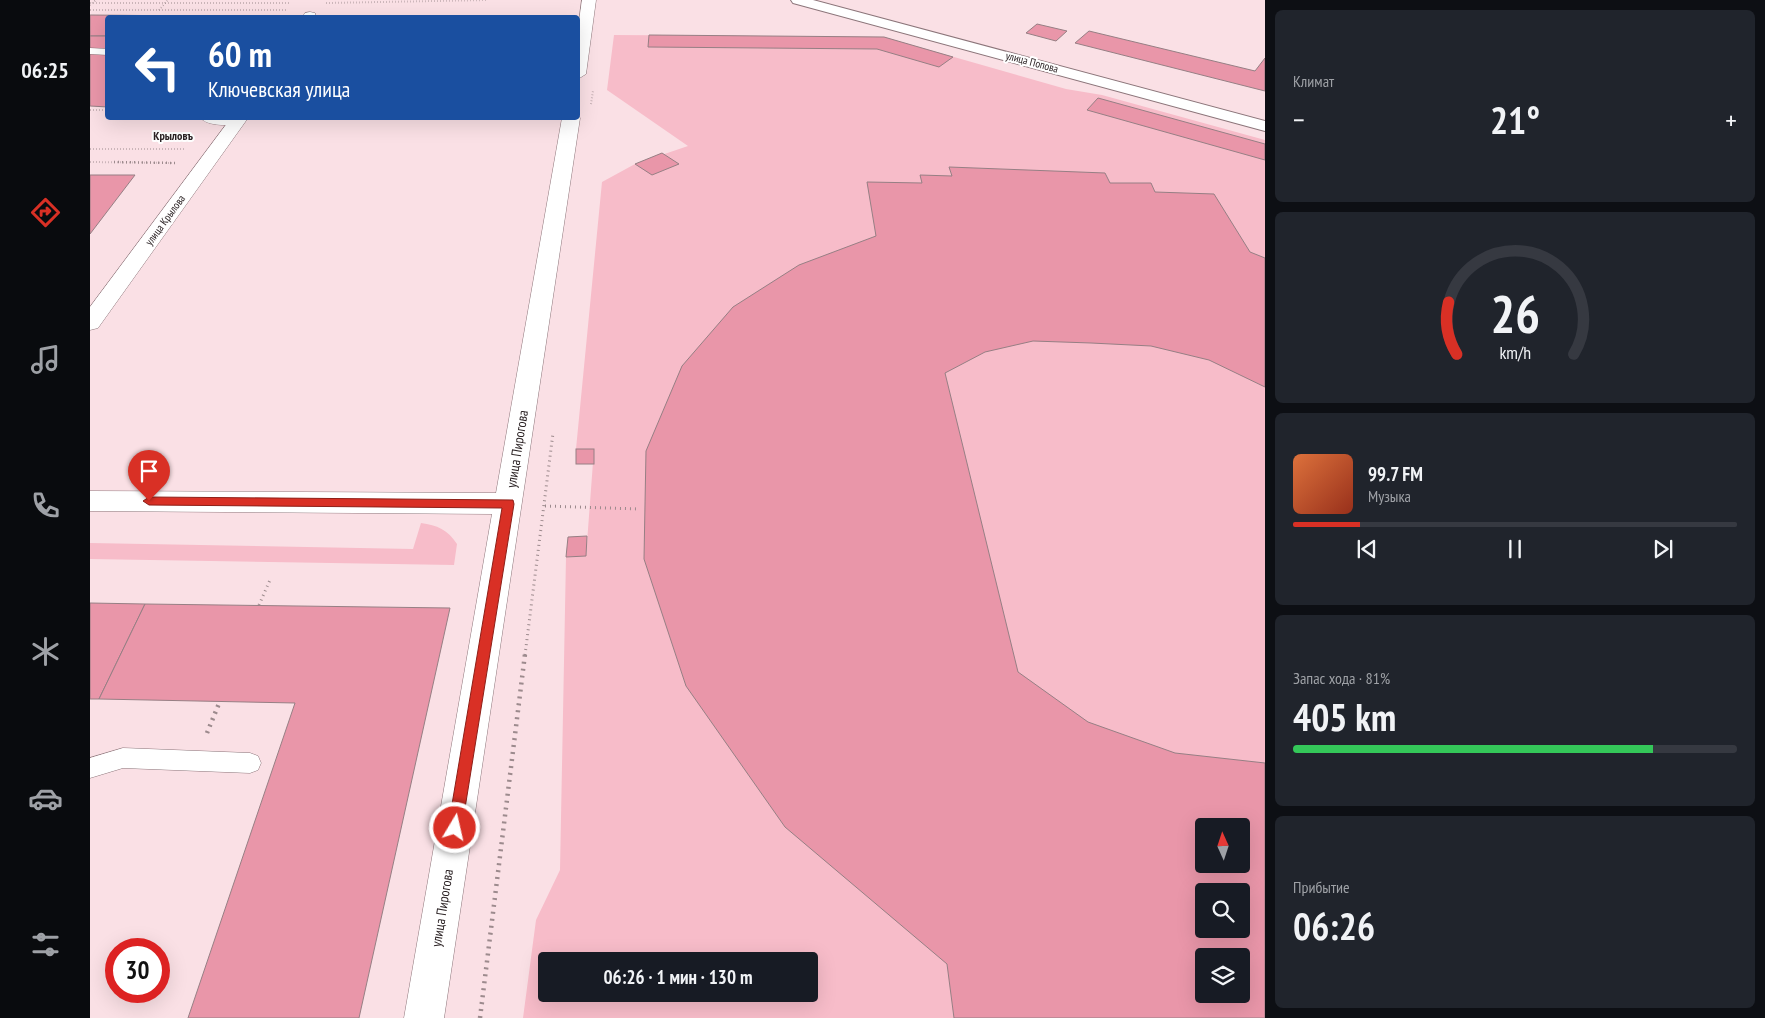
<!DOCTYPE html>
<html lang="ru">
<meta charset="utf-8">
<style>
body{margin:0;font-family:"PT Sans Narrow",sans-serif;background:#20242c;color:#f1f3f6;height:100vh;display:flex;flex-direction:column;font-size:19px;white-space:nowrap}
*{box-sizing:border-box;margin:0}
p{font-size:16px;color:#9ea1a6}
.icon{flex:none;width:28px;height:28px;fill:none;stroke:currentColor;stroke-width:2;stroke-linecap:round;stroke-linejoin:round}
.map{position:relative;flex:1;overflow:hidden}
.panel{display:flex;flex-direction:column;gap:10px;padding:10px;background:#0d0f14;width:500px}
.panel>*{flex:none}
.hud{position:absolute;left:15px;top:15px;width:475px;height:105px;border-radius:5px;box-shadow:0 5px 20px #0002;background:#1a4fa0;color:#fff;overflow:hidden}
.needle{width:32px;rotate:357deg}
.controls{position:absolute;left:1105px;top:818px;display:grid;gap:10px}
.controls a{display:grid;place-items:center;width:55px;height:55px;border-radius:5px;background:#171b24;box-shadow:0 5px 20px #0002;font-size:25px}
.speed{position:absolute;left:15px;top:938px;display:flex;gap:10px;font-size:25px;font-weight:700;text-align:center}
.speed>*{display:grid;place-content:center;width:65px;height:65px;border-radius:50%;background:#171b24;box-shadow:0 5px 20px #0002;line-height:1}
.speed .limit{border:8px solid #d22;background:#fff;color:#111}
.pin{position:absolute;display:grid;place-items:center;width:42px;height:42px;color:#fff;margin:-51px -21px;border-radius:50% 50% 50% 0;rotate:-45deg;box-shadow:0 0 5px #0007}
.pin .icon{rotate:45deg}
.me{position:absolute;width:55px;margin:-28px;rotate:9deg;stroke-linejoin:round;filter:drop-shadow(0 0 4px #0008)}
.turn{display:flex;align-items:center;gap:18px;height:105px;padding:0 20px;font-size:22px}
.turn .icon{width:65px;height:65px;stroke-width:2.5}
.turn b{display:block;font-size:35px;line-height:42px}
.big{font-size:38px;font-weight:800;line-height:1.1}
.panel .tile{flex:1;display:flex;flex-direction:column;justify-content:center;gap:8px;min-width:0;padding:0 18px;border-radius:8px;background:#20242c}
.panel .dial{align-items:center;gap:0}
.dial svg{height:130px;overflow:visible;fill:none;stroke:#363941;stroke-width:7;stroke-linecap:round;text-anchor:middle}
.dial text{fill:#f1f3f6;stroke:none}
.song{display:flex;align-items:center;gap:15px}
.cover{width:60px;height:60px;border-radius:8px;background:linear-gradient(135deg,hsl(20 70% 55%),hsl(10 70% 35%))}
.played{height:5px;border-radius:2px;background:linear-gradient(90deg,#d93025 15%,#363941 15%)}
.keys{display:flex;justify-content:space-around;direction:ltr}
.heat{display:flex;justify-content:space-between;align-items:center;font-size:28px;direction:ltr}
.charge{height:8px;border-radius:4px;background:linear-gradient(90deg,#34c759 81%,#363941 0)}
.trip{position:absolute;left:448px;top:952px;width:280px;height:50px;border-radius:5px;background:#171b24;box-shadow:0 5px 20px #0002;font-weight:800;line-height:50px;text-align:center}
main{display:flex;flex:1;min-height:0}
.dock{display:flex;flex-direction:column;width:90px;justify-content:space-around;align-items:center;background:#090b0e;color:#9ea1a6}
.dock .icon{width:35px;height:35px}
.dock .current{color:#d93025}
.dock b{font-size:22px;color:#f1f3f6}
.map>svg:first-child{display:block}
.green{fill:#f7bcc9;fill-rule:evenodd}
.building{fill:#e996a9;stroke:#967f84;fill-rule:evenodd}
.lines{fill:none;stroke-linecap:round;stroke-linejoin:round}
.service-casing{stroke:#8c757a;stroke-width:1}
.pedestrian-casing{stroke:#8c757a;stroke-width:2}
.minor-casing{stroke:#8c757a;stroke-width:1}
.path-far3{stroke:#9c8a8d;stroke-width:2;stroke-dasharray:0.5 2.5;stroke-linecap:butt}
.path-far2{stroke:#9c8a8d;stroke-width:2.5;stroke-dasharray:1 3;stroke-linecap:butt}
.path-far1{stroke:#9c8a8d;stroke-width:3;stroke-dasharray:1 4;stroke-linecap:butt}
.path{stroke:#9c8a8d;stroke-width:4.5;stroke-dasharray:2 5;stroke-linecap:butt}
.service{fill:#fff;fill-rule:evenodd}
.pedestrian{fill:#fff;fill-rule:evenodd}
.minor{fill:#fff;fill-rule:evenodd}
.route{fill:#d93025;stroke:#8d1f18}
.labels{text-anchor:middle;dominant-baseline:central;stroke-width:4;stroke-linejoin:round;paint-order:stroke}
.far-street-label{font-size:11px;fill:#2b2224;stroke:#fff}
.far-neighbourhood-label{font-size:12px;font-weight:bold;fill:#2b2224;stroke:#fff}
.street-label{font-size:14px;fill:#2b2224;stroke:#fff}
</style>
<main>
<nav class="dock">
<b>06:25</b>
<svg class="icon current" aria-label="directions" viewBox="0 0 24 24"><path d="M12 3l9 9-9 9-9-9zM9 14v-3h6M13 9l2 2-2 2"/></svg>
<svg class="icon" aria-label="music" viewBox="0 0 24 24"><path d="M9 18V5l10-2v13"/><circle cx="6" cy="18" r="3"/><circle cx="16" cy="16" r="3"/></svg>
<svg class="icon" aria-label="phone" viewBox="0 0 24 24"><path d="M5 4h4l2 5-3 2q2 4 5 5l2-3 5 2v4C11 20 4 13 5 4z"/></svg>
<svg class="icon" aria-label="climate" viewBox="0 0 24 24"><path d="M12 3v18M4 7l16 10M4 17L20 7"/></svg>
<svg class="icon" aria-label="car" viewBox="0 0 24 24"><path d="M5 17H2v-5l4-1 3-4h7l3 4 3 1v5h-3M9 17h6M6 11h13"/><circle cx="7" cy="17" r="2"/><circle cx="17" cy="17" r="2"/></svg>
<svg class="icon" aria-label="filters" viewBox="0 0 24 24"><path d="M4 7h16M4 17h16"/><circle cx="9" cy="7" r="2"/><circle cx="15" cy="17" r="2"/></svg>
</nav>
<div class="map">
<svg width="1175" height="1018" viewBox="0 0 1175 1018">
<rect width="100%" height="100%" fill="#fae0e5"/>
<!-- green -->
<g class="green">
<path d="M524 35 794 37 976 89 1012 95 1175 140V1018H433L446 920 470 870 476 557 496 556 504 449H486L512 182 545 164 598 146 517 90ZM1114 826H1151V864H1114ZM1114 891H1151V929H1114ZM1114 956H1151V994H1114ZM456 961H719V994H456Z"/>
<path d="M331 523C347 525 358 530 367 544L364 565 0 559V543L323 549Z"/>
</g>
<!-- building -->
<g class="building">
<path d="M0 15 105 16 172 17 18 18V36H0Z"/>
<path d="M947 24 977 31 966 41 936 33Z"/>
<path d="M999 31 1165 71 1175 58V91L985 43Z"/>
<path d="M559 35 794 37 863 57 849 67 787 49 558 47Z"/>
<path d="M0 36H18V107L0 106Z"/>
<path d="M1008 98 1175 144V160L997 110Z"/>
<path d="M572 153 589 164 562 175 545 164Z"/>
<path d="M859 167 1015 173 1020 183H1061L1065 192 1124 194 1160 252 1175 258V387L1119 360 1061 346 1001 343 943 341 895 352 855 373 928 672 998 722 1085 753 1175 763V1018H864L857 964 695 827 596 686 554 559 556 451 592 366 643 307 709 265 786 236 777 182 832 183 830 175 862 176ZM1114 826H1151V864H1114ZM1114 891H1151V929H1114ZM1114 956H1151V994H1114Z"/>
<path d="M0 175H45L0 234Z"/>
<rect x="486" y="449" width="18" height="15"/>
<path d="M497 536 496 556 476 557 478 537Z"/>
<path d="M0 603 55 604 9 699H0Z"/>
<path d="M55 604 360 608 269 1018H98L205 703 9 699Z"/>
</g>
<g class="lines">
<defs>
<g id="service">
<path d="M0 48 18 49V55L0 54Z"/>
<path d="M115 118H147L152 121C146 127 119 126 113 120Z"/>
<path d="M33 748 160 753 168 756 171 763 168 770 160 773 33 768 0 778V758Z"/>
</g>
<path id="pedestrian" d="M701 0H723L1175 121V131L703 3Z"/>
<g id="minor">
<path d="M492 0H506L496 74 488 79V28Z"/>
<path d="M220 12 225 13 226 18H212L215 13Z"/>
<path d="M488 115 490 118 354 1018H314L402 514 0 511V491L406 493 472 118H488Z"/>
<path d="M141 118H158L8 328 0 330V307Z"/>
</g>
</defs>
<!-- service casing -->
<use href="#service" class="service-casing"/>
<!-- pedestrian casing -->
<use href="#pedestrian" class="pedestrian-casing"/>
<!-- minor casing -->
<use href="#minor" class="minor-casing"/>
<!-- path-far3 -->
<g class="path-far3">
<path d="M0 3H199"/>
<path d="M236 3 398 0"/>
<path d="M0 5 6 0"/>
<path d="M0 10H197"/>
<path d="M69 10 78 0"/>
<path d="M501 104 503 91"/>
<path d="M0 110H18"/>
<path d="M0 149H94"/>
<path d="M0 162 85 163"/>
</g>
<!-- path-far2 -->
<path class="path-far2" d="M24 162 85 163"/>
<!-- path-far1 -->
<g class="path-far1">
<path d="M455 506 549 509"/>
<path d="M169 605 180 580"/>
<path d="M435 655 463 433"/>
</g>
<!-- path -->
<g class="path">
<path d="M117 733 130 701"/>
<path d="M390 1018 435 654"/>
</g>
<!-- service -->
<use href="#service" class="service"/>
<!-- pedestrian -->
<use href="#pedestrian" class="pedestrian"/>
<!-- minor -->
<use href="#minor" class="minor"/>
</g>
<!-- route -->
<path class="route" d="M59 497 423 500 424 504 371 833 365 835 360 833 358 828 412 508 59 505 53 501Z"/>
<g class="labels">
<!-- far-street labels -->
<g class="far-street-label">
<text transform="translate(942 62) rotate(15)">улица Попова</text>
<text transform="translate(75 220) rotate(-54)">улица Крылова</text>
</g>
<!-- far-neighbourhood labels -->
<g class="far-neighbourhood-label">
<text x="83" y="135">Крыловъ</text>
</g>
<!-- street labels -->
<g class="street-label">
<text transform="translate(427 449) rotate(-81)">улица Пирогова</text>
<text transform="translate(352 908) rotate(-81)">улица Пирогова</text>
</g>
</g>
</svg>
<div class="controls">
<a><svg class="needle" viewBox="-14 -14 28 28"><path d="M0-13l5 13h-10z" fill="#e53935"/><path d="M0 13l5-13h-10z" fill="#9ea1a6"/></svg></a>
<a><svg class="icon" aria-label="search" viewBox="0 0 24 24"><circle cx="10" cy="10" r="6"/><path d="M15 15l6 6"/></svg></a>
<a><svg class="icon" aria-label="layers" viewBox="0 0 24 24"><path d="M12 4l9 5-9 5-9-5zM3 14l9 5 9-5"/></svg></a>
</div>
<div class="speed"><div class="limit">30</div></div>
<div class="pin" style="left:59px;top:501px;background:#d93025"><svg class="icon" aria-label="arrive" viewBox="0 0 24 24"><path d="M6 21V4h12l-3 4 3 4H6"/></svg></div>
<svg class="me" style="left:365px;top:828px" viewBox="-20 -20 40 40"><circle r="17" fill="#d93025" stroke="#fff" stroke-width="3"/><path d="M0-11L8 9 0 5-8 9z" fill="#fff"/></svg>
<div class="trip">06:26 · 1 мин · 130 m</div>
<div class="hud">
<div class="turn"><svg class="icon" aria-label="left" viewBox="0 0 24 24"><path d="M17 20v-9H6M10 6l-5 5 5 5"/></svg><div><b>60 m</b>Ключевская улица</div></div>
</div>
</div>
<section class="panel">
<div class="tile"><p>Климат</p>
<div class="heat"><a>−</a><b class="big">21°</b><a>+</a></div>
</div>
<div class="tile dial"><svg viewBox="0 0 100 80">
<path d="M14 69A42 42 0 1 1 86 69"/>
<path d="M14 69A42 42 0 0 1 9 37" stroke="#d93025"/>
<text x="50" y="56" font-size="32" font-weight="700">26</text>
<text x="50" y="72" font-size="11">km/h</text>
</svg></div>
<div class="tile">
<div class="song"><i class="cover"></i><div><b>99.7 FM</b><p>Музыка</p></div></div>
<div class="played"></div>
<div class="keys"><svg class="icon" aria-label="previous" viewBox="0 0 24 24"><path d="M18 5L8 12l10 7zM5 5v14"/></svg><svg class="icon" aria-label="pause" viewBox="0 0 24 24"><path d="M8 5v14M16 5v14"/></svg><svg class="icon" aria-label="next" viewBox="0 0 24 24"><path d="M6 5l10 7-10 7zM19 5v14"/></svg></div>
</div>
<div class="tile"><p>Запас хода · 81%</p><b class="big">405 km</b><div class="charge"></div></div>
<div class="tile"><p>Прибытие</p><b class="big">06:26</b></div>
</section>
</main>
